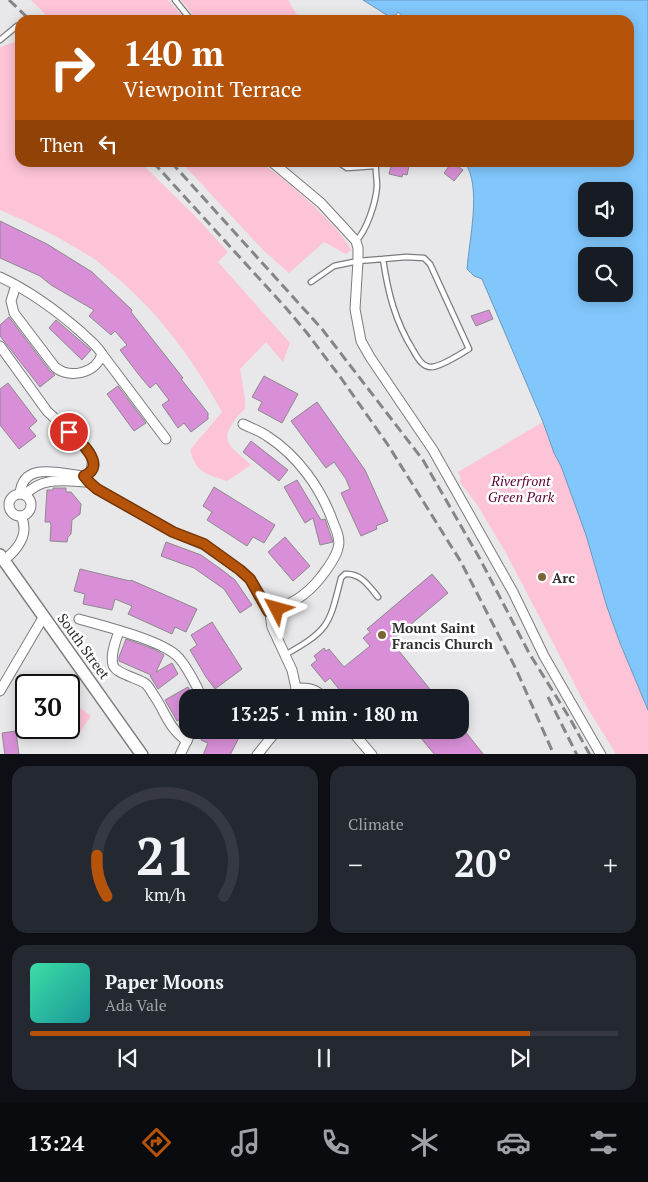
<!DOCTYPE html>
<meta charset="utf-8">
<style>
body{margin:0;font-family:"PT Serif",serif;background:#242831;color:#f1f3f6;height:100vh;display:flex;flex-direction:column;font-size:19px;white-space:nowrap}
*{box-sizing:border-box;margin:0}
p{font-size:16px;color:#9ea1a6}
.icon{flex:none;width:28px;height:28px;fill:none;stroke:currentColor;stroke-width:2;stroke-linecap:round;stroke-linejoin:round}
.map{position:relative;height:754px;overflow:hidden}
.drawer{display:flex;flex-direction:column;gap:12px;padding:12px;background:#0d0f14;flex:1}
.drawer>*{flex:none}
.banner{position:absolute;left:15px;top:15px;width:619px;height:152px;border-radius:15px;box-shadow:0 2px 12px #0003;background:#b45309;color:#fff;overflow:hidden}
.fabs{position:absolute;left:578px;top:182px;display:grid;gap:10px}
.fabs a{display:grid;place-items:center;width:55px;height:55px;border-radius:10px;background:#171b24;box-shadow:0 2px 12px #0003;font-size:25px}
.speed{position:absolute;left:15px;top:674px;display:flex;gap:10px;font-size:25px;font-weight:700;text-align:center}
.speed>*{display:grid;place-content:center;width:65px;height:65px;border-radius:50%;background:#171b24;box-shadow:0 2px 12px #0003;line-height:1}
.speed .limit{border:2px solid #111;border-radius:8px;background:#fff;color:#111}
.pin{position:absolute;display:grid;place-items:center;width:42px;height:42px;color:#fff;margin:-21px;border:2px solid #fff;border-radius:50%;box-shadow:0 1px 5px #0007}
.me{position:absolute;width:55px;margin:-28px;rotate:309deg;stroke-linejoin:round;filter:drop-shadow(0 0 4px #0008)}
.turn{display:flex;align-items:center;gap:18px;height:105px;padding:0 25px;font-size:22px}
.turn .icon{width:65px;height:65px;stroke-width:2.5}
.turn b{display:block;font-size:35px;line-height:42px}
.then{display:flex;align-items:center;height:48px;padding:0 25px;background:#0003;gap:10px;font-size:19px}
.big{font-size:38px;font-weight:800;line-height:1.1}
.drawer .widget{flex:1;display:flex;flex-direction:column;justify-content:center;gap:8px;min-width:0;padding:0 18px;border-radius:15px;background:#242831}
.drawer .dial{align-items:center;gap:0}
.dial svg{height:130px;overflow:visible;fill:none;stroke:#363941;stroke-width:7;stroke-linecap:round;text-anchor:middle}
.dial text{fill:#f1f3f6;stroke:none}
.song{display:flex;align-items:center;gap:15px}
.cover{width:60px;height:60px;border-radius:8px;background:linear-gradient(135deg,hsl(160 70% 55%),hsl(180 70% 35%))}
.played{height:5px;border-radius:2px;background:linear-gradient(90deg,#b45309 85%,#363941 85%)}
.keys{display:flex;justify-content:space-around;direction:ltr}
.heat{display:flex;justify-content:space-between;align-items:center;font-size:28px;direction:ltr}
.drawer .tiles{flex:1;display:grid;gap:12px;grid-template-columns:1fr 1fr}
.widget:last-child{grid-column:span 2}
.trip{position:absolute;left:179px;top:689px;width:290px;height:50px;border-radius:15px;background:#171b24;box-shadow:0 2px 12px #0003;font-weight:800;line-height:50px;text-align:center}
.menu{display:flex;height:80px;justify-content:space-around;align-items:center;background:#090b0e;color:#9ea1a6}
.menu .icon{width:35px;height:35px}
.menu .active{color:#b45309}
.menu b{font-size:22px;color:#f1f3f6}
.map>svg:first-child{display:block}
.green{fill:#fdc3d7}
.water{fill:#81c7fc;stroke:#6999bf;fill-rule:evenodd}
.building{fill:#d88fd7;stroke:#8d8a8d}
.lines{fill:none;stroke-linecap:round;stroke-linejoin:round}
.service-casing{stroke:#7c7b7e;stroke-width:7}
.minor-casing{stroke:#7c7b7e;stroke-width:11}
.tertiary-casing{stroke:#7c7b7e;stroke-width:14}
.service{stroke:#fff;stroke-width:4.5}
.minor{stroke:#fff;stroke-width:9}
.tertiary{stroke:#fff;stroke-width:11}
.rail{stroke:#858486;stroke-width:3;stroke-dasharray:10 5;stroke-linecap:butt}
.route-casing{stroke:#753606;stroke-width:12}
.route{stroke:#b45309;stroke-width:9}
.poi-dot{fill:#7d6335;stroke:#fff;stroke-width:2}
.labels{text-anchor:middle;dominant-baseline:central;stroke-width:5;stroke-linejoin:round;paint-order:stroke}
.park-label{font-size:14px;font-style:italic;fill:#5f0436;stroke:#fff}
.poi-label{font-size:14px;font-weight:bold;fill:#302f30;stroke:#fff;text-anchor:start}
.street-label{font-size:14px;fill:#302f30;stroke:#fff}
</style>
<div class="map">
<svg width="648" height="755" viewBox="0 0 648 755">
<rect width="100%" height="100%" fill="#e8e7ea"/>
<!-- green -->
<g class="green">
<path d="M31 0H168L186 20H51Z"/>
<path d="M181 0H288L300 20H197Z"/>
<path d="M20 40V162L141 163 193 214 228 252 218 262 290 343 283 362 266 342 240 369 245 399V409C240 413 236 418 232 424 218 444 238 451 251 465L227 481C206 474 196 473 190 450L222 412C195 362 159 313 115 276 107 270 100 262 91 257 63 239 31 223 0 210V47Z"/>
<path d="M182 163C195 162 251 160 259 163 280 172 343 230 351 250L346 254 324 242 289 273 263 250Z"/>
<path d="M543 422 554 453 561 466 586 535 607 607 620 643 648 710V754H616L585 704 506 553 478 506 460 482 461 478 458 472Z"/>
<path d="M69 700 91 716 76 738 61 728H69Z"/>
</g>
<!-- water -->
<path class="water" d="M363 0H648V710L620 643 607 607 586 535 561 466 554 453 543 422 482 279 474 276 467 269C469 241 482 186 465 163L629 162V20H407L398 12 393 19ZM586 191H624V229H586ZM586 256H624V294H586Z"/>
<!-- building -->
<g class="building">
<path d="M392 162H401L409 166 407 175 403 174 402 177 389 174Z"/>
<path d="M452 162 463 170 454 181 444 173Z"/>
<path d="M0 221 47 244 92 272 132 310 131 312 183 378 181 379 208 413V419L191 432 184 423 178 428 162 405 169 400 156 383 150 388 139 375 120 350 127 345 115 331 111 335 89 316 94 310 51 285 40 276 0 258Z"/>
<path d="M489 310 493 319 476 326 471 316Z"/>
<path d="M9 317 50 371 55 375 40 387 0 336V325Z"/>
<path d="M56 320 91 350 82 360 49 328Z"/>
<path d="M264 376 298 394 282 423 258 410 262 402 252 397Z"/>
<path d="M8 383 37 421 29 428 36 436 19 449 0 425V389Z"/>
<path d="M118 386 146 423 134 431 107 394Z"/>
<path d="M317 402 365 470 388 521 376 526 377 529 361 536 341 493 350 489 346 479 334 462 326 468 291 421Z"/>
<path d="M251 441 288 470 279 481 243 452Z"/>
<path d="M297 480 321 520 325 519 333 542 320 545 313 518 305 523 284 487Z"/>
<path d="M214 487 275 525 264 543 253 537 247 546 207 520 212 512 203 506Z"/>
<path d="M53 488H66V492H71L81 504 80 514 72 520 71 534 68 537 67 542 50 541 51 525 50 522H45L47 490H53Z"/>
<path d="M285 537 310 566 293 581 268 552Z"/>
<path d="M166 542 201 555 222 570 235 580 252 605 240 613 224 589 194 568 161 556Z"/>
<path d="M80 569 130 581 131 580 197 609 186 632 175 627 172 634 128 614 132 606 115 599 112 610 83 604 85 594 74 591Z"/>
<path d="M432 574 448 593 391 641 437 698H346L330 678 325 682 311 665 317 660 314 656 324 648 326 651 329 649 344 667 370 646 363 638 370 632 367 629Z"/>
<path d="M212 622 242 669 215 689 206 677 190 650 197 645 191 635Z"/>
<path d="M126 639 154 649 164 655 156 672 172 663 178 674 158 689 150 676 151 675 119 661V657Z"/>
<path d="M188 687 193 698H188V715L177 721 165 700Z"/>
<path d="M206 730H243L230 755H203L208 743 201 740Z"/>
<path d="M414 730H464L484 755H435Z"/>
<path d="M16 731 19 755H5L2 733Z"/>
</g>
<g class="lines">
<defs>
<g id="service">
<path d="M175 0 191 20"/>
<path d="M323 20H338"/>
<path d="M0 40 17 26"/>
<path d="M338 162 347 168 375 166"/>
<path d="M356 241C367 230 376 202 377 186 377 178 375 170 376 162"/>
<path d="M311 282 334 266 358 261 383 259C388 293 395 321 413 350 417 357 422 367 431 367 441 367 460 354 469 349L430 264 424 258 406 257 383 259"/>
<path d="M285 655C329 630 329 626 341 578L345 574C361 573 369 586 378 597"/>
</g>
<g id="minor">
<path d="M272 162 321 203 356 241 358 248V261L355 309 361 341 370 357 433 450 513 592 544 656 601 755"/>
<path d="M0 277C30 291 56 310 81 332 88 339 97 345 102 354 96 374 69 379 55 367L14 313 11 301 16 285"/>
<path d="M0 346 47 411 88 450C93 458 94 465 89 474L84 476"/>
<path d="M102 354 166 439"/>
<path d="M243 424C251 428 260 431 267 436 297 455 321 488 333 522 336 529 341 540 338 548 336 558 327 569 321 577 307 595 291 606 268 611"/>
<path d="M20 494C23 459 63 475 84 476L89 482 97 489 173 532 204 545 240 570 250 579 264 601 270 614 272 627 292 670 296 688V698"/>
<circle cx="20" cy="505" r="11"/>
<path d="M25 495C42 476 65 481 89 482"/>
<path d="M4 560C17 550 30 534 21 516"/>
<path d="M79 619C103 626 157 639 176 655 185 663 197 686 202 698"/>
<path d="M119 631C116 640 110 655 113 665 116 674 138 678 146 684 150 688 152 693 155 697 166 714 170 730 187 741"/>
<path d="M296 688C308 688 316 688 324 698"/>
<path d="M0 691 44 616"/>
<path d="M351 730 372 755"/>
<path d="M180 755 192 730"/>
<path d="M257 755 277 730"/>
</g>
<path id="tertiary" d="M0 555 142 755"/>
</defs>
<!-- service casing -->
<use href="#service" class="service-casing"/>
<!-- minor casing -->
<use href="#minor" class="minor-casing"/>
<!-- tertiary casing -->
<use href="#tertiary" class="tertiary-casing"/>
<!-- service -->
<use href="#service" class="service"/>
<!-- minor -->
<use href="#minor" class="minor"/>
<!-- tertiary -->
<use href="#tertiary" class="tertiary"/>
<!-- rail -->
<g class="rail">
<path d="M9 0 30 20"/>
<path d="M153 162 286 308 307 333 341 378 388 445 461 562 516 669 554 755"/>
<path d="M171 162 322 329 423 460 480 559 529 653 569 717 590 755"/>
<path d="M548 697 577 755"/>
</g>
</g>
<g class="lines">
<defs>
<path id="route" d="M69 432C78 439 109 466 84 476L89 482 97 489 173 532 204 544 240 570 250 579 268 611 277 609"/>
</defs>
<!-- route casing -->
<use href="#route" class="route-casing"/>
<!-- route -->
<use href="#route" class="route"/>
</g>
<!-- markers -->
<g class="poi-dot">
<circle cx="542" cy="577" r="5"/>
<circle cx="382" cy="635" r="5"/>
</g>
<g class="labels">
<!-- park labels -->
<g class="park-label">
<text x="521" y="480">Riverfront<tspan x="521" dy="16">Green Park</tspan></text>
</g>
<!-- poi labels -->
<g class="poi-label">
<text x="552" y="577">Arc</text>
<text x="392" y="627">Mount Saint<tspan x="392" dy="16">Francis Church</tspan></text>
</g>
<!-- street labels -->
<g class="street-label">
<text transform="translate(84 646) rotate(54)">South Street</text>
</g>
</g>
</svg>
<div class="fabs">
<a><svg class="icon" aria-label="sound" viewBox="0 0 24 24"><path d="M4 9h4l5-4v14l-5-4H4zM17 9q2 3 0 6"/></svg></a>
<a><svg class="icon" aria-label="search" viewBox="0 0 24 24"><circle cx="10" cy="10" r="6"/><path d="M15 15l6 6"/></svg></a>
</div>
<div class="speed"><div class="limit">30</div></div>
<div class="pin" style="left:69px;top:432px;background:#d93025"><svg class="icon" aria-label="arrive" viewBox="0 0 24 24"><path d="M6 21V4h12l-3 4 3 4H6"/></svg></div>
<svg class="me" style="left:277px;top:609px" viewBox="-20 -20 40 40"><path d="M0-17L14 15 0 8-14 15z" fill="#b45309" stroke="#fff" stroke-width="4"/></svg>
<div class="trip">13:25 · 1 min · 180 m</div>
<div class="banner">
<div class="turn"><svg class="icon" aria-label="right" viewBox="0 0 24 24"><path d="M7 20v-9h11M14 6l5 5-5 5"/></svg><div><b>140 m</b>Viewpoint Terrace</div></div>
<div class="then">Then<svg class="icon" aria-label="left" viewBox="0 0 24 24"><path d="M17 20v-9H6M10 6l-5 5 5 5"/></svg></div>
</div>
</div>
<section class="drawer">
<div class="tiles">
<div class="widget dial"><svg viewBox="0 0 100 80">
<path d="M14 69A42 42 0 1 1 86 69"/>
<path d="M14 69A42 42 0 0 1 8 44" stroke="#b45309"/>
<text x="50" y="56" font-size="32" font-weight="700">21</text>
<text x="50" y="72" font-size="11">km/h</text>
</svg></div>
<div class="widget"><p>Climate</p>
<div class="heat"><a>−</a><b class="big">20°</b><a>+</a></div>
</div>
<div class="widget">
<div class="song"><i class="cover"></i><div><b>Paper Moons</b><p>Ada Vale</p></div></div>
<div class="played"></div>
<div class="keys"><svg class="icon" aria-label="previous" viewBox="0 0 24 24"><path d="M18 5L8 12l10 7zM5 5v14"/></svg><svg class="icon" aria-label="pause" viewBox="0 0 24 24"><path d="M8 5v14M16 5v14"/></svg><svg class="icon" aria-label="next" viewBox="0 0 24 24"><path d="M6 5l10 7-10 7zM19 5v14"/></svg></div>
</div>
</div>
</section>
<nav class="menu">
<b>13:24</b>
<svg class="icon active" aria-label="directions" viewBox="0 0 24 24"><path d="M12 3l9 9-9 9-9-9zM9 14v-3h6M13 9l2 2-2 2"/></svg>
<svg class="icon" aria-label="music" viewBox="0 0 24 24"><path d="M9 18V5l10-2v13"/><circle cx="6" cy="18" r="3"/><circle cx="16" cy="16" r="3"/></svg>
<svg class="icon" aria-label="phone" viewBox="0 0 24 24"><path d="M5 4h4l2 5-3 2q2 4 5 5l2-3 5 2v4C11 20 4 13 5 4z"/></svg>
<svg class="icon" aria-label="climate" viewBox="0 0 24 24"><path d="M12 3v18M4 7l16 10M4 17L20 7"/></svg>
<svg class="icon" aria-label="car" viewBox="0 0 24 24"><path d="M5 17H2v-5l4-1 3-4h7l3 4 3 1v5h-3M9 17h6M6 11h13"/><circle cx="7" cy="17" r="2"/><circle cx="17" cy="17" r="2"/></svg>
<svg class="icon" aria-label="filters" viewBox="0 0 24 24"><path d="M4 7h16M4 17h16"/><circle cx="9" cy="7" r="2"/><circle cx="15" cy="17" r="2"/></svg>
</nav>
